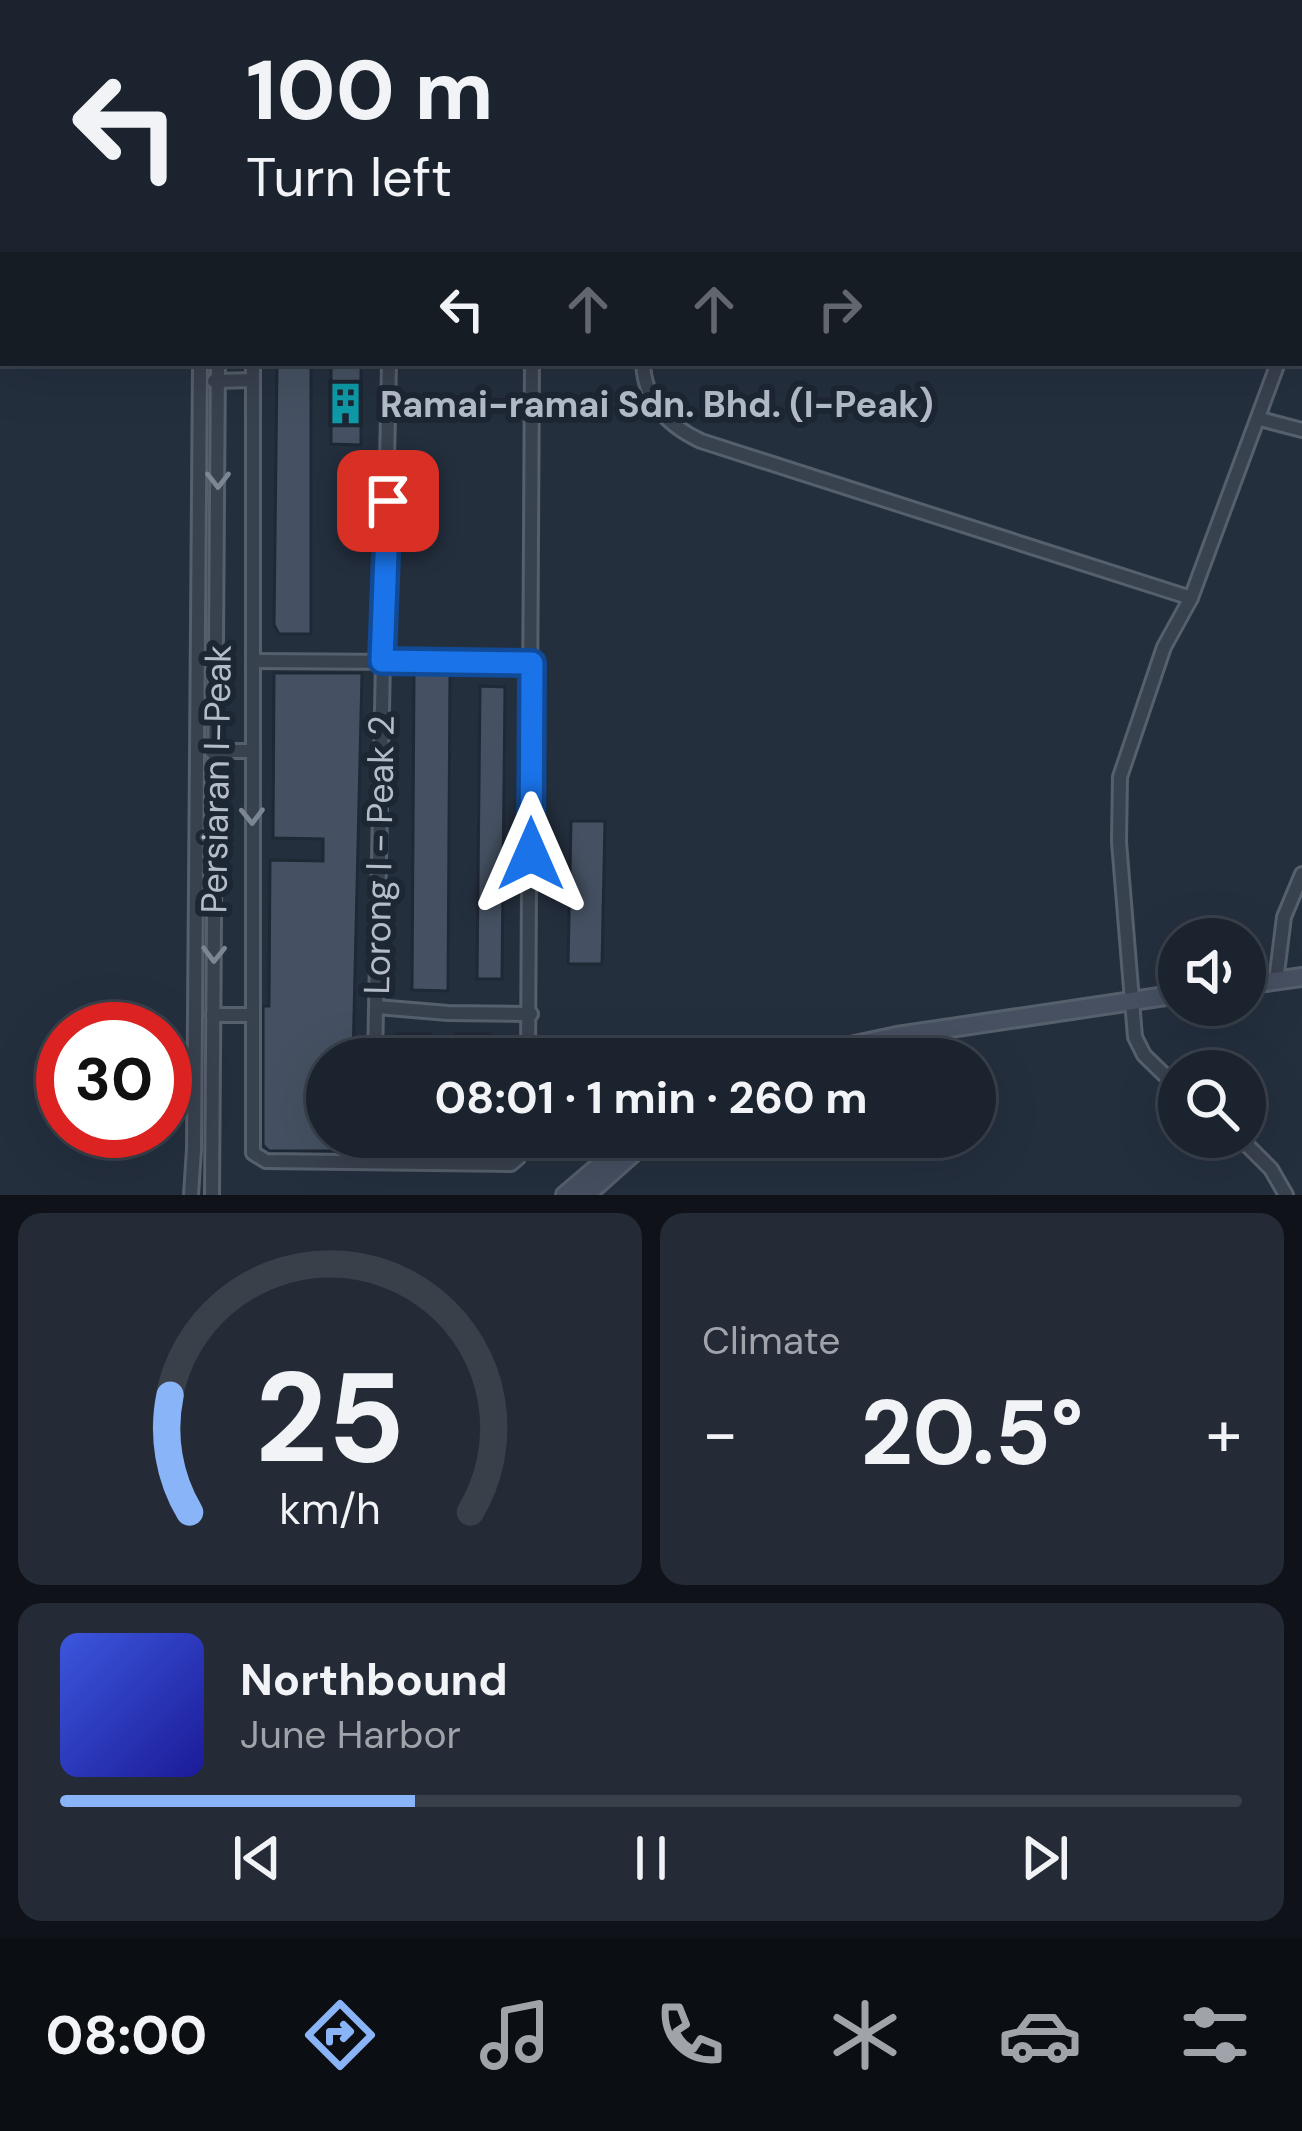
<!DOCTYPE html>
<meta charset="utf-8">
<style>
body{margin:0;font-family:"DM Sans",sans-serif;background:#242b36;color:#f1f3f6;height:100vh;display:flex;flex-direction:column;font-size:45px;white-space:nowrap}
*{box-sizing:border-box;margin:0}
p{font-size:39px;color:#a0a4aa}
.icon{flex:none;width:66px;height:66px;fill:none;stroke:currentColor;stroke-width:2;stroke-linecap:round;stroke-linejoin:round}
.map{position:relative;height:1195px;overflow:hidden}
.details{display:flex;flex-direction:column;gap:18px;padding:18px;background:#0f1319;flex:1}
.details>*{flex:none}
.guide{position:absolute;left:0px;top:0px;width:1302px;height:366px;box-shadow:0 12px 48px #0002,0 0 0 3px #39404a;background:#1b232e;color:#f1f3f6;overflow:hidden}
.controls{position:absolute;left:1158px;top:918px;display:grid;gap:24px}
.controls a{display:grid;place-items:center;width:108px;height:108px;border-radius:50%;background:#1b232e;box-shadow:0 12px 48px #0002,0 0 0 3px #39404a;font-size:60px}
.speed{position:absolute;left:36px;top:1002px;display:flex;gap:24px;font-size:60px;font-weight:700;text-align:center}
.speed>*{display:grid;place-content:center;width:156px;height:156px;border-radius:50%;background:#1b232e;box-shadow:0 12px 48px #0002,0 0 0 3px #39404a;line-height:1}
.speed .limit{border:18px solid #d22;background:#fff;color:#111}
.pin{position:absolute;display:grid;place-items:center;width:102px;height:102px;color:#fff;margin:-51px;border-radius:24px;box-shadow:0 6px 18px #0006}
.me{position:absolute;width:132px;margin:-66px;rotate:0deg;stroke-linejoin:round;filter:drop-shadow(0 0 9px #0008)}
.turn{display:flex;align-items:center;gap:42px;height:252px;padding:0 48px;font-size:54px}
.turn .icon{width:156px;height:156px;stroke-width:2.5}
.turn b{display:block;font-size:84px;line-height:102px}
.lanes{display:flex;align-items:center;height:114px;padding:0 48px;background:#0003;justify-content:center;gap:60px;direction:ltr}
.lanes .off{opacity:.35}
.big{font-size:90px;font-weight:700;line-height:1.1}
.details .widget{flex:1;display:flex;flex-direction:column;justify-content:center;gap:18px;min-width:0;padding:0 42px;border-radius:24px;background:#242b36}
.details .dial{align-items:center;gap:0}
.dial svg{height:312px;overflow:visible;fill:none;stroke:#39404a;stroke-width:7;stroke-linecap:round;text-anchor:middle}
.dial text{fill:#f1f3f6;stroke:none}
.song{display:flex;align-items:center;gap:36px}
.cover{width:144px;height:144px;border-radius:18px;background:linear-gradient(135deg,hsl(230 70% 55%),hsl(240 70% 35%))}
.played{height:12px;border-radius:6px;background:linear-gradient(90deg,#8ab4f8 30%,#39404a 30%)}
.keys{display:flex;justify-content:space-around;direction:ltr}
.heat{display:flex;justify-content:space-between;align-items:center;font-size:66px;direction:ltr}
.details .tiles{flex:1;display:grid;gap:18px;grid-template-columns:1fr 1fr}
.widget:last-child{grid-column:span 2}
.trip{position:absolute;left:306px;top:1038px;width:690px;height:120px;border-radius:60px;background:#1b232e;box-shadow:0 12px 48px #0002,0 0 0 3px #39404a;font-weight:700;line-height:120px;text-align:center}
.tabs{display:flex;height:192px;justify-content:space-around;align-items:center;background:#0b0e12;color:#a0a4aa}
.tabs .icon{width:84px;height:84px}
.tabs .selected{color:#8ab4f8}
.tabs b{font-size:54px;color:#f1f3f6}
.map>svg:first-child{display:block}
.building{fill:#455162;stroke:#1f2835;stroke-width:3}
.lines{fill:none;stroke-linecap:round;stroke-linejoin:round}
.minor-casing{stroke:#565f6c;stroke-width:18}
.secondary-casing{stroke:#565f6c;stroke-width:22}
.minor{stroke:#38414e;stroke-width:12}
.secondary{stroke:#465061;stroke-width:16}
.oneway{stroke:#7c8592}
.route-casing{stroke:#114b97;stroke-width:30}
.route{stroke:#1a73e8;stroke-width:21}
.labels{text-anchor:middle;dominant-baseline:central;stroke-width:12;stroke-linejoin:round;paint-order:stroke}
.poi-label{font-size:36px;font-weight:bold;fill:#b4bcc9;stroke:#1d2633;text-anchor:start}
.street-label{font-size:36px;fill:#b4bcc9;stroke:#1d2633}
</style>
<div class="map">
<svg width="1302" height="1195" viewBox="0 0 1302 1195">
<rect width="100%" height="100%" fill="#242f3e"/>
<!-- building -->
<g class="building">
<path d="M277 363H311V634H279L274 625Z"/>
<path d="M331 363H361V445L331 444Z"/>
<path d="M274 673H362L353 1059H327V1137H352L348 1151H269L263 1145V1006H269L270 860 323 861V839L273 838Z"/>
<path d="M414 673H450L448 991 412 990Z"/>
<path d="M480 686 505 687 502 979H477Z"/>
<path d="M571 821H605L602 964H568Z"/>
<rect x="397" y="1034" width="34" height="25"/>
<rect x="456" y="1034" width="34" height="25"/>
<path d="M396 1137H430V1153L396 1152Z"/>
<rect x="455" y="1137" width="34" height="16"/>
</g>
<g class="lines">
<defs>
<g id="minor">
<path d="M114 0V3"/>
<path d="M779 3 780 0"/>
<path d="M1299 116 1302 117"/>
<path d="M0 184H3"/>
<path d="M0 224H3"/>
<path d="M1299 301 1302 293"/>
<path d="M253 363V1153L266 1161 511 1164 518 1158 523 1137"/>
<path d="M643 363C645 402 667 425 701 441L1191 598"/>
<path d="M214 381 253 380"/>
<path d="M1260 419 1302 430"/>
<path d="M253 661 532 663"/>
<path d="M211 751H252"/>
<path d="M1276 981 1284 917 1302 874"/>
<path d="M377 1007 448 1013 531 1014"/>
<path d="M213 1015H250"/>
<path d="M375 1059 389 363"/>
<path d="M528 1059 532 363"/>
<path d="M1179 1089 1144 1055 1135 1037 1119 842 1120 777 1164 647 1191 598 1278 363"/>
<path d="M1239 1137 1271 1169 1286 1195"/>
<path d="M370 1162 371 1137"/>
<path d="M191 1195 194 1149 200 363"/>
<path d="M212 1195 218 363"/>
</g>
<g id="secondary">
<path d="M1245 985 1302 977"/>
<path d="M789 1059 897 1036 1179 994"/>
<path d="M565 1195 633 1137"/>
<path d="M586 1195 651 1137"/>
</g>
</defs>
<!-- minor casing -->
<use href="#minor" class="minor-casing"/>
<!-- secondary casing -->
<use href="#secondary" class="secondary-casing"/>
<!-- minor -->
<use href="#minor" class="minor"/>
<!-- secondary -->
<use href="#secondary" class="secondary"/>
</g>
<!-- one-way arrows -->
<defs><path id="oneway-chevron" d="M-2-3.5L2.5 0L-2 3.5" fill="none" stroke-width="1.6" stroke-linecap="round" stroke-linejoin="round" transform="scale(3)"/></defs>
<g class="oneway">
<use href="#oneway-chevron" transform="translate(218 480) rotate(90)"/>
<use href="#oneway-chevron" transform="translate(252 816) rotate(89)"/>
<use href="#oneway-chevron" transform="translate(214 954) rotate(91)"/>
</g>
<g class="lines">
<defs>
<path id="route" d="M388 501 382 661 532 663 531 854"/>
</defs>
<!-- route casing -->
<use href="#route" class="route-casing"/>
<!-- route -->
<use href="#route" class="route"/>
</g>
<!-- icons -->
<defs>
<symbol id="building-bare" viewBox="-9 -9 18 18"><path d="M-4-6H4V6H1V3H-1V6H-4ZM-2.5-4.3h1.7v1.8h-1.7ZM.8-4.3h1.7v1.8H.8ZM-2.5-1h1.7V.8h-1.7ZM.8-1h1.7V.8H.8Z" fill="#0f9aa8" stroke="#1d2633" stroke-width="2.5" paint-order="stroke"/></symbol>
</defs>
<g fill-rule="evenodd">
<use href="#building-bare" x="316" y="374" width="59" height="59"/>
</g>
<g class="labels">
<!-- poi labels -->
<g class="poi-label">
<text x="380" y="404">Ramai-ramai Sdn. Bhd. (I-Peak)</text>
</g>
<!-- street labels -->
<g class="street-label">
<text transform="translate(216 779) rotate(-89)">Persiaran I-Peak</text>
<text transform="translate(379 855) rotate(-89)">Lorong I - Peak 2</text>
</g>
</g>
</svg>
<div class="controls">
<a><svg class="icon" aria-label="sound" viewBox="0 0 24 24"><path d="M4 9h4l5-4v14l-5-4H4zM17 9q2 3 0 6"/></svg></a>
<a><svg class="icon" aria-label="search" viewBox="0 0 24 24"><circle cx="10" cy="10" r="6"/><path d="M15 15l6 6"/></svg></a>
</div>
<div class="speed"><div class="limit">30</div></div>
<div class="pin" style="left:388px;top:501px;background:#d93025"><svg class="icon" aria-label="arrive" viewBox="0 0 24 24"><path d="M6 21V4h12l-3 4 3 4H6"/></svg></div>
<svg class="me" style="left:531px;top:854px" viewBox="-20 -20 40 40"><path d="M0-17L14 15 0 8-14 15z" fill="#1a73e8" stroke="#fff" stroke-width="4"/></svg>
<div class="trip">08:01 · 1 min · 260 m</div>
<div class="guide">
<div class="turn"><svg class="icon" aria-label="left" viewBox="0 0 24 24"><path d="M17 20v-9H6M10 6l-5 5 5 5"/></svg><div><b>100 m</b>Turn left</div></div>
<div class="lanes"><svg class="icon" aria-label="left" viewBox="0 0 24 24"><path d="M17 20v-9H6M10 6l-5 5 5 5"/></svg><svg class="icon off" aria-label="ahead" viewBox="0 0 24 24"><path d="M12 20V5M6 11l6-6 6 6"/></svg><svg class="icon off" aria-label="ahead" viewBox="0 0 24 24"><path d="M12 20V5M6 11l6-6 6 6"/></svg><svg class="icon off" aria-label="right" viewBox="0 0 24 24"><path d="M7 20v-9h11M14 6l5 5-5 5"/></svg></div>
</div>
</div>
<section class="details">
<div class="tiles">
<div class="widget dial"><svg viewBox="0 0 100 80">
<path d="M14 69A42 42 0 1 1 86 69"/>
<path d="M14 69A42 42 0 0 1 9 39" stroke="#8ab4f8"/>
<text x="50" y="56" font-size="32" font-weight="700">25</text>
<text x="50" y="72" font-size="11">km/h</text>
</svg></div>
<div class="widget"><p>Climate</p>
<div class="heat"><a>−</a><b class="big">20.5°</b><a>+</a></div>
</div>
<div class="widget">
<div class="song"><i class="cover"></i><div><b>Northbound</b><p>June Harbor</p></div></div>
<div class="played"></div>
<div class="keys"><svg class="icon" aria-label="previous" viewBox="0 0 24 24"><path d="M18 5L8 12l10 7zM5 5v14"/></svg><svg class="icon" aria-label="pause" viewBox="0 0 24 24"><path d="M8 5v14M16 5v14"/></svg><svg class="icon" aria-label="next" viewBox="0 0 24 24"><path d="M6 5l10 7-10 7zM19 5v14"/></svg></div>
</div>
</div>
</section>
<nav class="tabs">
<b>08:00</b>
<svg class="icon selected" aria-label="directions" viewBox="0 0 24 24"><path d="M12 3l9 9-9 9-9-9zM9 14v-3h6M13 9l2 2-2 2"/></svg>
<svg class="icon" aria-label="music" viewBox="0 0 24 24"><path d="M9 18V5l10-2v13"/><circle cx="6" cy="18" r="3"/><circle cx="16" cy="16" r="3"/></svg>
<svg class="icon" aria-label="phone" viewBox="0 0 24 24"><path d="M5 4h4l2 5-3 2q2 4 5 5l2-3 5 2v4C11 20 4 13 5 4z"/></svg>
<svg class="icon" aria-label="climate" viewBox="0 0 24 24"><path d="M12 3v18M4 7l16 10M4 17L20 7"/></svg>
<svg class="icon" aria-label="car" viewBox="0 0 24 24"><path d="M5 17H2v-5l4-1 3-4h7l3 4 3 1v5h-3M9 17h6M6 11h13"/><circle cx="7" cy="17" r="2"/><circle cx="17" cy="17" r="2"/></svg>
<svg class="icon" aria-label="filters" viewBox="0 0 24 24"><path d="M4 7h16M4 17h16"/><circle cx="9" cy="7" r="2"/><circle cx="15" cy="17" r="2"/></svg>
</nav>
